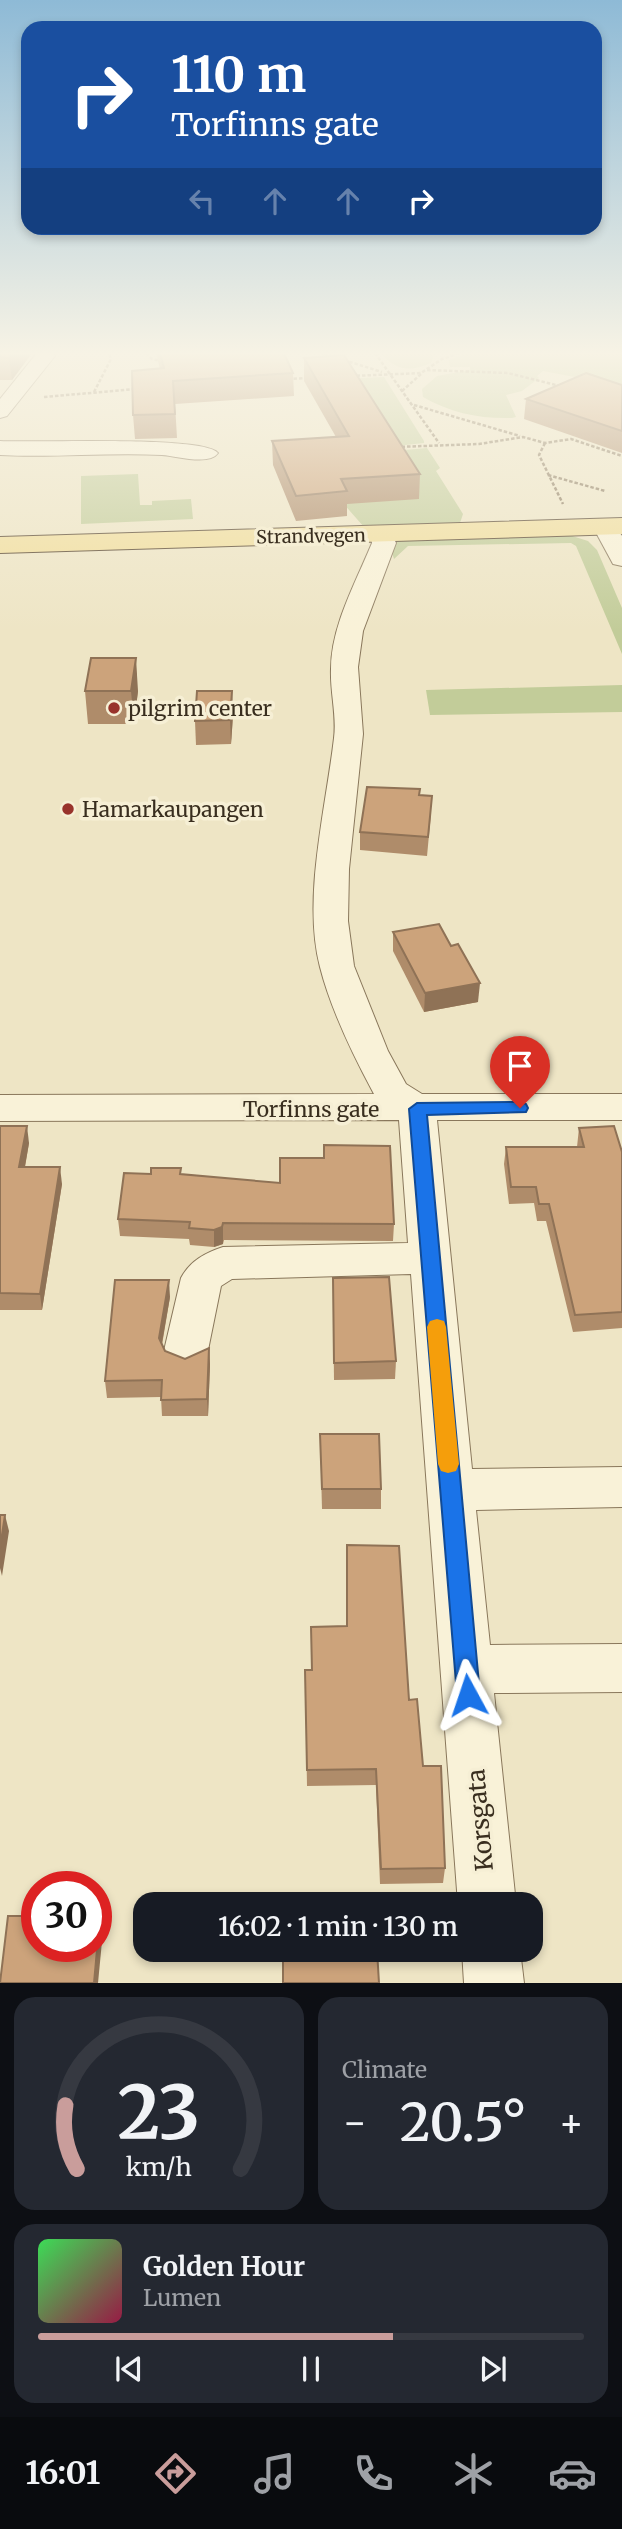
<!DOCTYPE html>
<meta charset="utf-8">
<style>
body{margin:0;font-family:Merriweather,serif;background:#242831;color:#f1f3f6;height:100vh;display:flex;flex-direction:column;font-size:26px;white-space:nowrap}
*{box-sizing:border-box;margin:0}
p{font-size:23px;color:#9ea1a6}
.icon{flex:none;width:38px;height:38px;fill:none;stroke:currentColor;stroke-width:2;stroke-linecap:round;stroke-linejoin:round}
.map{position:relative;height:1983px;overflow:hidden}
.sheet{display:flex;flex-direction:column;gap:14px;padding:14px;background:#0d0f14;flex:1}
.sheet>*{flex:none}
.guide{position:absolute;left:21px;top:21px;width:581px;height:214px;border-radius:21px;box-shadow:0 4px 10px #0003;background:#1a4fa0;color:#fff;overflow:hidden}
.speed{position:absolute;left:21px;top:1871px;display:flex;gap:14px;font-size:35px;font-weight:700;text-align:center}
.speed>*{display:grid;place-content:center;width:91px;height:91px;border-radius:50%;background:#171b24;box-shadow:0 4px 10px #0003;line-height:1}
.speed .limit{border:10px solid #d22;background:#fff;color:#111}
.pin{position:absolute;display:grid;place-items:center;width:60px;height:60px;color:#fff;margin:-72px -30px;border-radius:50% 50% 50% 0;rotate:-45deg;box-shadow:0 0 7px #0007}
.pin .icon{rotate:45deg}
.me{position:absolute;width:77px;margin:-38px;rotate:355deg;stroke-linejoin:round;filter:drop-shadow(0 0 5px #0008)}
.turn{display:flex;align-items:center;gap:24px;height:147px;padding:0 35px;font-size:32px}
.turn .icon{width:91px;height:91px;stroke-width:2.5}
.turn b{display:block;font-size:49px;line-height:60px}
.lanes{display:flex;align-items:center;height:66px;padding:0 35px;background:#0003;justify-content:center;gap:35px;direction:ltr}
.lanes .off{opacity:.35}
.big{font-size:52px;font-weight:600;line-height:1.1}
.sheet .card{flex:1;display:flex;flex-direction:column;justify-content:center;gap:10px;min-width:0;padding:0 24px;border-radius:21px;background:#242831}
.sheet .dial{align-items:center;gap:0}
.dial svg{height:182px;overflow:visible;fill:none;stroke:#363941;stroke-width:7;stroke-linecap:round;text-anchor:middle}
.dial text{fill:#f1f3f6;stroke:none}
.song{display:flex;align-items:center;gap:21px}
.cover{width:84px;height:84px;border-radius:10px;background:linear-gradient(135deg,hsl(130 70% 55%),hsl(340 70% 35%))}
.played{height:7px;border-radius:4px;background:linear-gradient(90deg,#c99d9b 65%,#363941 65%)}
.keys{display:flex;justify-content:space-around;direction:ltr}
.heat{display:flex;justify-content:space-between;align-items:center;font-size:38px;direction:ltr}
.sheet .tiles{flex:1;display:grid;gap:14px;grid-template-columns:1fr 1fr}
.card:last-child{grid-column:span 2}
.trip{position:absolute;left:133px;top:1892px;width:410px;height:70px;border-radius:21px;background:#171b24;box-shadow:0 4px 10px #0003;font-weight:600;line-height:70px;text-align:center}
.menu{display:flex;height:112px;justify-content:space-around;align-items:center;background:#090b0e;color:#9ea1a6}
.menu .icon{width:49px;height:49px}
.menu .active{color:#c99d9b}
.menu b{font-size:32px;color:#f1f3f6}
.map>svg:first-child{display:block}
.green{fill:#c2cc99}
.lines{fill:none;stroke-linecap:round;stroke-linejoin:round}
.minor-casing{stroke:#89775b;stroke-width:2}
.major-casing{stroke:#57452f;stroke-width:2}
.path{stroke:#89775b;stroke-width:2.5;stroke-dasharray:3.5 2;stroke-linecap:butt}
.minor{fill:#f9f2d8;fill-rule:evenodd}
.major{fill:#f1de9d;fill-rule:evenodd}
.wall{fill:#af8c6a}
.shaded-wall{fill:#8f7256}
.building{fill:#cca37b;stroke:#8f7256;stroke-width:2}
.route{fill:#1a73e8;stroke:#114b97;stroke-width:2}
.slow{fill:#f59e0b}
.poi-dot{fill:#98332b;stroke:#f6efd5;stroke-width:2.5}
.labels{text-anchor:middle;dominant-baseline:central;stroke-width:7;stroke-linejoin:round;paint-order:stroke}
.far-street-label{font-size:18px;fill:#392e1f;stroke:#f6efd5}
.poi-label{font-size:21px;fill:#392e1f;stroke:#f6efd5;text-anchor:start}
.street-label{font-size:21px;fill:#392e1f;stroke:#f6efd5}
.near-street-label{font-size:24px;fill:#392e1f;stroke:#f6efd5}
</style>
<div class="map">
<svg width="622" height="1983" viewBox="0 0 622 1983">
<rect width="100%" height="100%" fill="#eee5c5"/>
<!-- green -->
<g class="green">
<path d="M381 353H435L431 363C410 372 396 371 381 353Z"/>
<path d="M467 353H622V386L543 371 537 376 539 378 522 391 506 395 516 417 512 418C480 419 451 413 423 397L422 389 437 376 470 370V367H450L449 360Z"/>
<path d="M384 377 424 441V443L387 447 345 379Z"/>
<path d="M427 448 440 468 436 471 463 514 460 523 364 527 342 502 361 454Z"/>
<path d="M138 474 140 505H152V501L191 499 193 519 81 524V476Z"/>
<path d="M569 535 588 541 597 550 622 608V654L576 546 571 543 408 546 394 559 388 540Z"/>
<path d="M622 685V712L430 715 426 690Z"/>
</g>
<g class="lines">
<defs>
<g id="minor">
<path d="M37 353H53L55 356 7 416 0 418V399Z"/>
<path d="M0 441C32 443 205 435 218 453 209 466 176 456 162 455 108 452 54 458 0 455Z"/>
<path d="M605 520 613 522 622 536V566L613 564 593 527 597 522Z"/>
<path d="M382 528 390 530 396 543 363 631 358 667 363 734 349 869 348 921 354 966 388 1051 406 1084 422 1094H622V1120H437L472 1469 622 1467V1507L476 1510 490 1645 622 1644V1692L494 1693 516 1904H458L411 1274 232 1279 221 1286 207 1355 201 1367 185 1373 169 1367 163 1355 181 1278C190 1261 205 1253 223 1247L408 1243 399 1120 0 1121V1095L374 1094C353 1055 331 1010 320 967 302 898 326 808 334 738 337 716 330 692 331 669 331 626 356 582 372 543L370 535 374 530Z"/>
<path d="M462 1950H520L524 1983H464Z"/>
</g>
<path id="major" d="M622 518V534L0 553V537Z"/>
</defs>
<!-- minor casing -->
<use href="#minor" class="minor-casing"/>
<!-- major casing -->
<use href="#major" class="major-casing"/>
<!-- path -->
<g class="path">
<path d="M146 353 152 359 162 361"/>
<path d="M324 353 335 357"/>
<path d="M375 353 439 443"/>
<path d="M344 360 382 372"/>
<path d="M427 370 508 373 560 386"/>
<path d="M351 376 421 373 442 359 460 353"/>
<path d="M288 379 307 378"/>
<path d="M402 391 421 374"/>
<path d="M94 392 111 359 109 353"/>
<path d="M44 397 136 389"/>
<path d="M414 405 520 436"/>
<path d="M545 443 539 455 563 504"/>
<path d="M396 447 479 444 523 437 545 443 571 439 622 456"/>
<path d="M548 475 605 491"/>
</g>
<!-- minor -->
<use href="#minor" class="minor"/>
<!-- major -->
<use href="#major" class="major"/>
</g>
<!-- wall -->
<g class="wall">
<path d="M0 353H32L12 380H0Z"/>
<path d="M156 353H284L293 373 294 396 175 404 177 438 135 439 133 415 160 369Z"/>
<path d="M304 358 420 474 419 499 347 504V516L296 521 273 465 272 441 336 437 304 381Z"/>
<path d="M622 385V453L524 419 526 399Z"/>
<path d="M85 691H138L134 724H88Z"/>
<path d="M233 715 231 744 196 745 195 721Z"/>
<path d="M420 795 431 814 427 856 360 850V832Z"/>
<path d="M393 932 478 1002 424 1012 393 951Z"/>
<path d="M0 1126 29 1143 25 1167 62 1184 42 1310H0Z"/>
<path d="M579 1128 622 1152V1328L573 1332 546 1221H537L534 1203 509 1204 504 1164 506 1147H577Z"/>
<path d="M181 1174 394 1224 393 1241 224 1240 223 1244 214 1247 190 1245 189 1239 120 1236 118 1219Z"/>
<path d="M333 1295 396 1361 395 1379 334 1380Z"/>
<path d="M170 1297 162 1345 165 1351 185 1359 209 1348 210 1365 208 1416H162L161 1397 107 1398 105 1381Z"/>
<path d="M320 1434 381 1489V1509H322Z"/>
<path d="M305 1670 409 1700 445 1868 443 1883 380 1884 376 1785 307 1786Z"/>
</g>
<!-- shaded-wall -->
<g class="shaded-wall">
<path d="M13 353H32L12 380 9 358Z"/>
<path d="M136 658 138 691 134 724 131 691Z"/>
<path d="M232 691 233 715 231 744 230 720Z"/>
<path d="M480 983 478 1002 424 1012 425 993Z"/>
<path d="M27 1126 29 1143 22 1183 19 1167Z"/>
<path d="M60 1167 62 1184 42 1310 40 1294Z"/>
<path d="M223 1223V1244L214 1247V1230Z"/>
<path d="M169 1280 170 1297 160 1354 159 1338Z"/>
<path d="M209 1348 210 1365 208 1416 207 1399Z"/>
<path d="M5 1515 9 1531 2 1576 0 1568V1548Z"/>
<path d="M100 1916 103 1931 98 1983H94Z"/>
</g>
<!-- building -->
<g class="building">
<path d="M0 353H13L9 358 0 357Z"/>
<path d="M160 353H284L293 373 173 381 175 414 133 415 132 371 164 368Z"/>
<path d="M344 355 420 474 341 479 347 491 296 496 272 441 349 436 304 358Z"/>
<path d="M586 373 622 385V431L526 399Z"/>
<path d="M91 658H136L131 691H85Z"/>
<path d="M197 691H232L230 720 195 721Z"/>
<path d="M367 787 420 789 419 795 432 796 428 837 360 832Z"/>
<path d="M439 924 451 946 458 944 480 983 425 993 393 932Z"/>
<path d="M0 1126H27L19 1167H60L40 1294 0 1293Z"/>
<path d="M614 1126 622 1152V1312L575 1315 549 1204H539L536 1187H511L506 1147H584L579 1128Z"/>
<path d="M324 1145 390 1146 394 1224 223 1223 222 1227 214 1230 189 1228 190 1222 118 1219 124 1173 151 1174V1168H181L180 1174 280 1183V1158H324Z"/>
<path d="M389 1277 396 1361 334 1363 333 1278Z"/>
<path d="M115 1280H169L159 1338 165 1351 185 1359 209 1348 207 1399 161 1400 162 1380 105 1381Z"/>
<path d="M320 1434H379L381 1489H322Z"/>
<path d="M0 1515H5L0 1548Z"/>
<path d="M347 1545 399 1546 409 1700 417 1699 423 1766H441L445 1868 381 1869 376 1769 307 1770 305 1670H312L311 1627 347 1626Z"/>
<path d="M8 1916H37V1946H96V1916H100L94 1983H0Z"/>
<path d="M283 1950H377L379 1983H283Z"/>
</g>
<!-- sky -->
<linearGradient id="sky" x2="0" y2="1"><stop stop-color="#8ebad6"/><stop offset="0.56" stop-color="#f7f3e5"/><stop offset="1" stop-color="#f7f3e5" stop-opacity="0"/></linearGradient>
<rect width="622" height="631" fill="url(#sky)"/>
<!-- route -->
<path class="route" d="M520 1102 526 1104 528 1108 526 1112 427 1115 480 1695 477 1703 468 1706 460 1703 457 1695 409 1109 417 1103Z"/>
<!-- slow -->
<path class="slow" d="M437 1319 444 1321 446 1327 459 1464 456 1471 448 1473 441 1471 438 1464 427 1327 430 1321Z"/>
<!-- markers -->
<g class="poi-dot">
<circle cx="114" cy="708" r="7"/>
<circle cx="68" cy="809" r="7"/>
</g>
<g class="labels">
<!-- far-street labels -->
<g class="far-street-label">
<text transform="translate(311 536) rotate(-1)">Strandvegen</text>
</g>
<!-- poi labels -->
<g class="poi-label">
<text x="128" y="708">pilgrim center</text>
<text x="82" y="809">Hamarkaupangen</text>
</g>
<!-- street labels -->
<g class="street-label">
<text x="311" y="1109">Torfinns gate</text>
</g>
<!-- near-street labels -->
<g class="near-street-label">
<text transform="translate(480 1820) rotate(-95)">Korsgata</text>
</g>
</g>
</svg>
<div class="speed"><div class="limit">30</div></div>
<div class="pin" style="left:520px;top:1108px;background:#d93025"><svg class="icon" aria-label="arrive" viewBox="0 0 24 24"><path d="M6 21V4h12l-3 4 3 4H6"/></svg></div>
<svg class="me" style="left:468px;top:1695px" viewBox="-20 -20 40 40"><path d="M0-17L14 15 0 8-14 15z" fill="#1a73e8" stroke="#fff" stroke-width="4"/></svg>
<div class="trip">16:02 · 1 min · 130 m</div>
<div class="guide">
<div class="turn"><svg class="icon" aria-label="right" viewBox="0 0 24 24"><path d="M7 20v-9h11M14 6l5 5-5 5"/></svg><div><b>110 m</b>Torfinns gate</div></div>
<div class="lanes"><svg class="icon off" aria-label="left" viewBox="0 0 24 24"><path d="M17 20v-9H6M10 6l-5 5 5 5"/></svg><svg class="icon off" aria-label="ahead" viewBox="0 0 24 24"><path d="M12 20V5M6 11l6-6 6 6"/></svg><svg class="icon off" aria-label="ahead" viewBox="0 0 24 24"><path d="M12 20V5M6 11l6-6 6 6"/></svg><svg class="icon" aria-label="right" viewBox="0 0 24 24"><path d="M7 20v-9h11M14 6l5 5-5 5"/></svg></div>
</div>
</div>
<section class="sheet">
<div class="tiles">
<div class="card dial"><svg viewBox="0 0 100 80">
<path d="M14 69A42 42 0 1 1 86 69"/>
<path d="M14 69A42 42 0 0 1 9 41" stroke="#c99d9b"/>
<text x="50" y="56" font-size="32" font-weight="700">23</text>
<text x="50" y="72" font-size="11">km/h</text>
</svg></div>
<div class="card"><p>Climate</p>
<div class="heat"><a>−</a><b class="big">20.5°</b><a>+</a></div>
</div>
<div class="card">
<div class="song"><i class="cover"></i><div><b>Golden Hour</b><p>Lumen</p></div></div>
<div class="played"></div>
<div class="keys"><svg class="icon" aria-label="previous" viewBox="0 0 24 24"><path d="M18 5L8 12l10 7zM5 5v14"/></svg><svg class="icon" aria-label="pause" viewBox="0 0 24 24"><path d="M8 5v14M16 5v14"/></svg><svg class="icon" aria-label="next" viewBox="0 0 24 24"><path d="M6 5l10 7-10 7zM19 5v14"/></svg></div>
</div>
</div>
</section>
<nav class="menu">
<b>16:01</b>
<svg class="icon active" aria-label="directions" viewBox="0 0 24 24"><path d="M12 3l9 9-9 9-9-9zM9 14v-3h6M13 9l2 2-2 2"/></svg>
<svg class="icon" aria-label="music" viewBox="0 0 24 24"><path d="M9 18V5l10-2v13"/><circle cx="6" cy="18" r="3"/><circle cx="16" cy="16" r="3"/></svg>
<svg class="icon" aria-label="phone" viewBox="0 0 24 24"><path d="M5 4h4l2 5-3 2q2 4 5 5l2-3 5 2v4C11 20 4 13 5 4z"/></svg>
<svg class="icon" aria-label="climate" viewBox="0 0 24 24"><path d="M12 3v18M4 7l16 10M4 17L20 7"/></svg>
<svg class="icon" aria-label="car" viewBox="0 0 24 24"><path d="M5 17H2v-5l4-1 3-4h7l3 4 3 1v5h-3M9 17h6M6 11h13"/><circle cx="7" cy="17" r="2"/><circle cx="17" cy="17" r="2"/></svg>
</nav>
